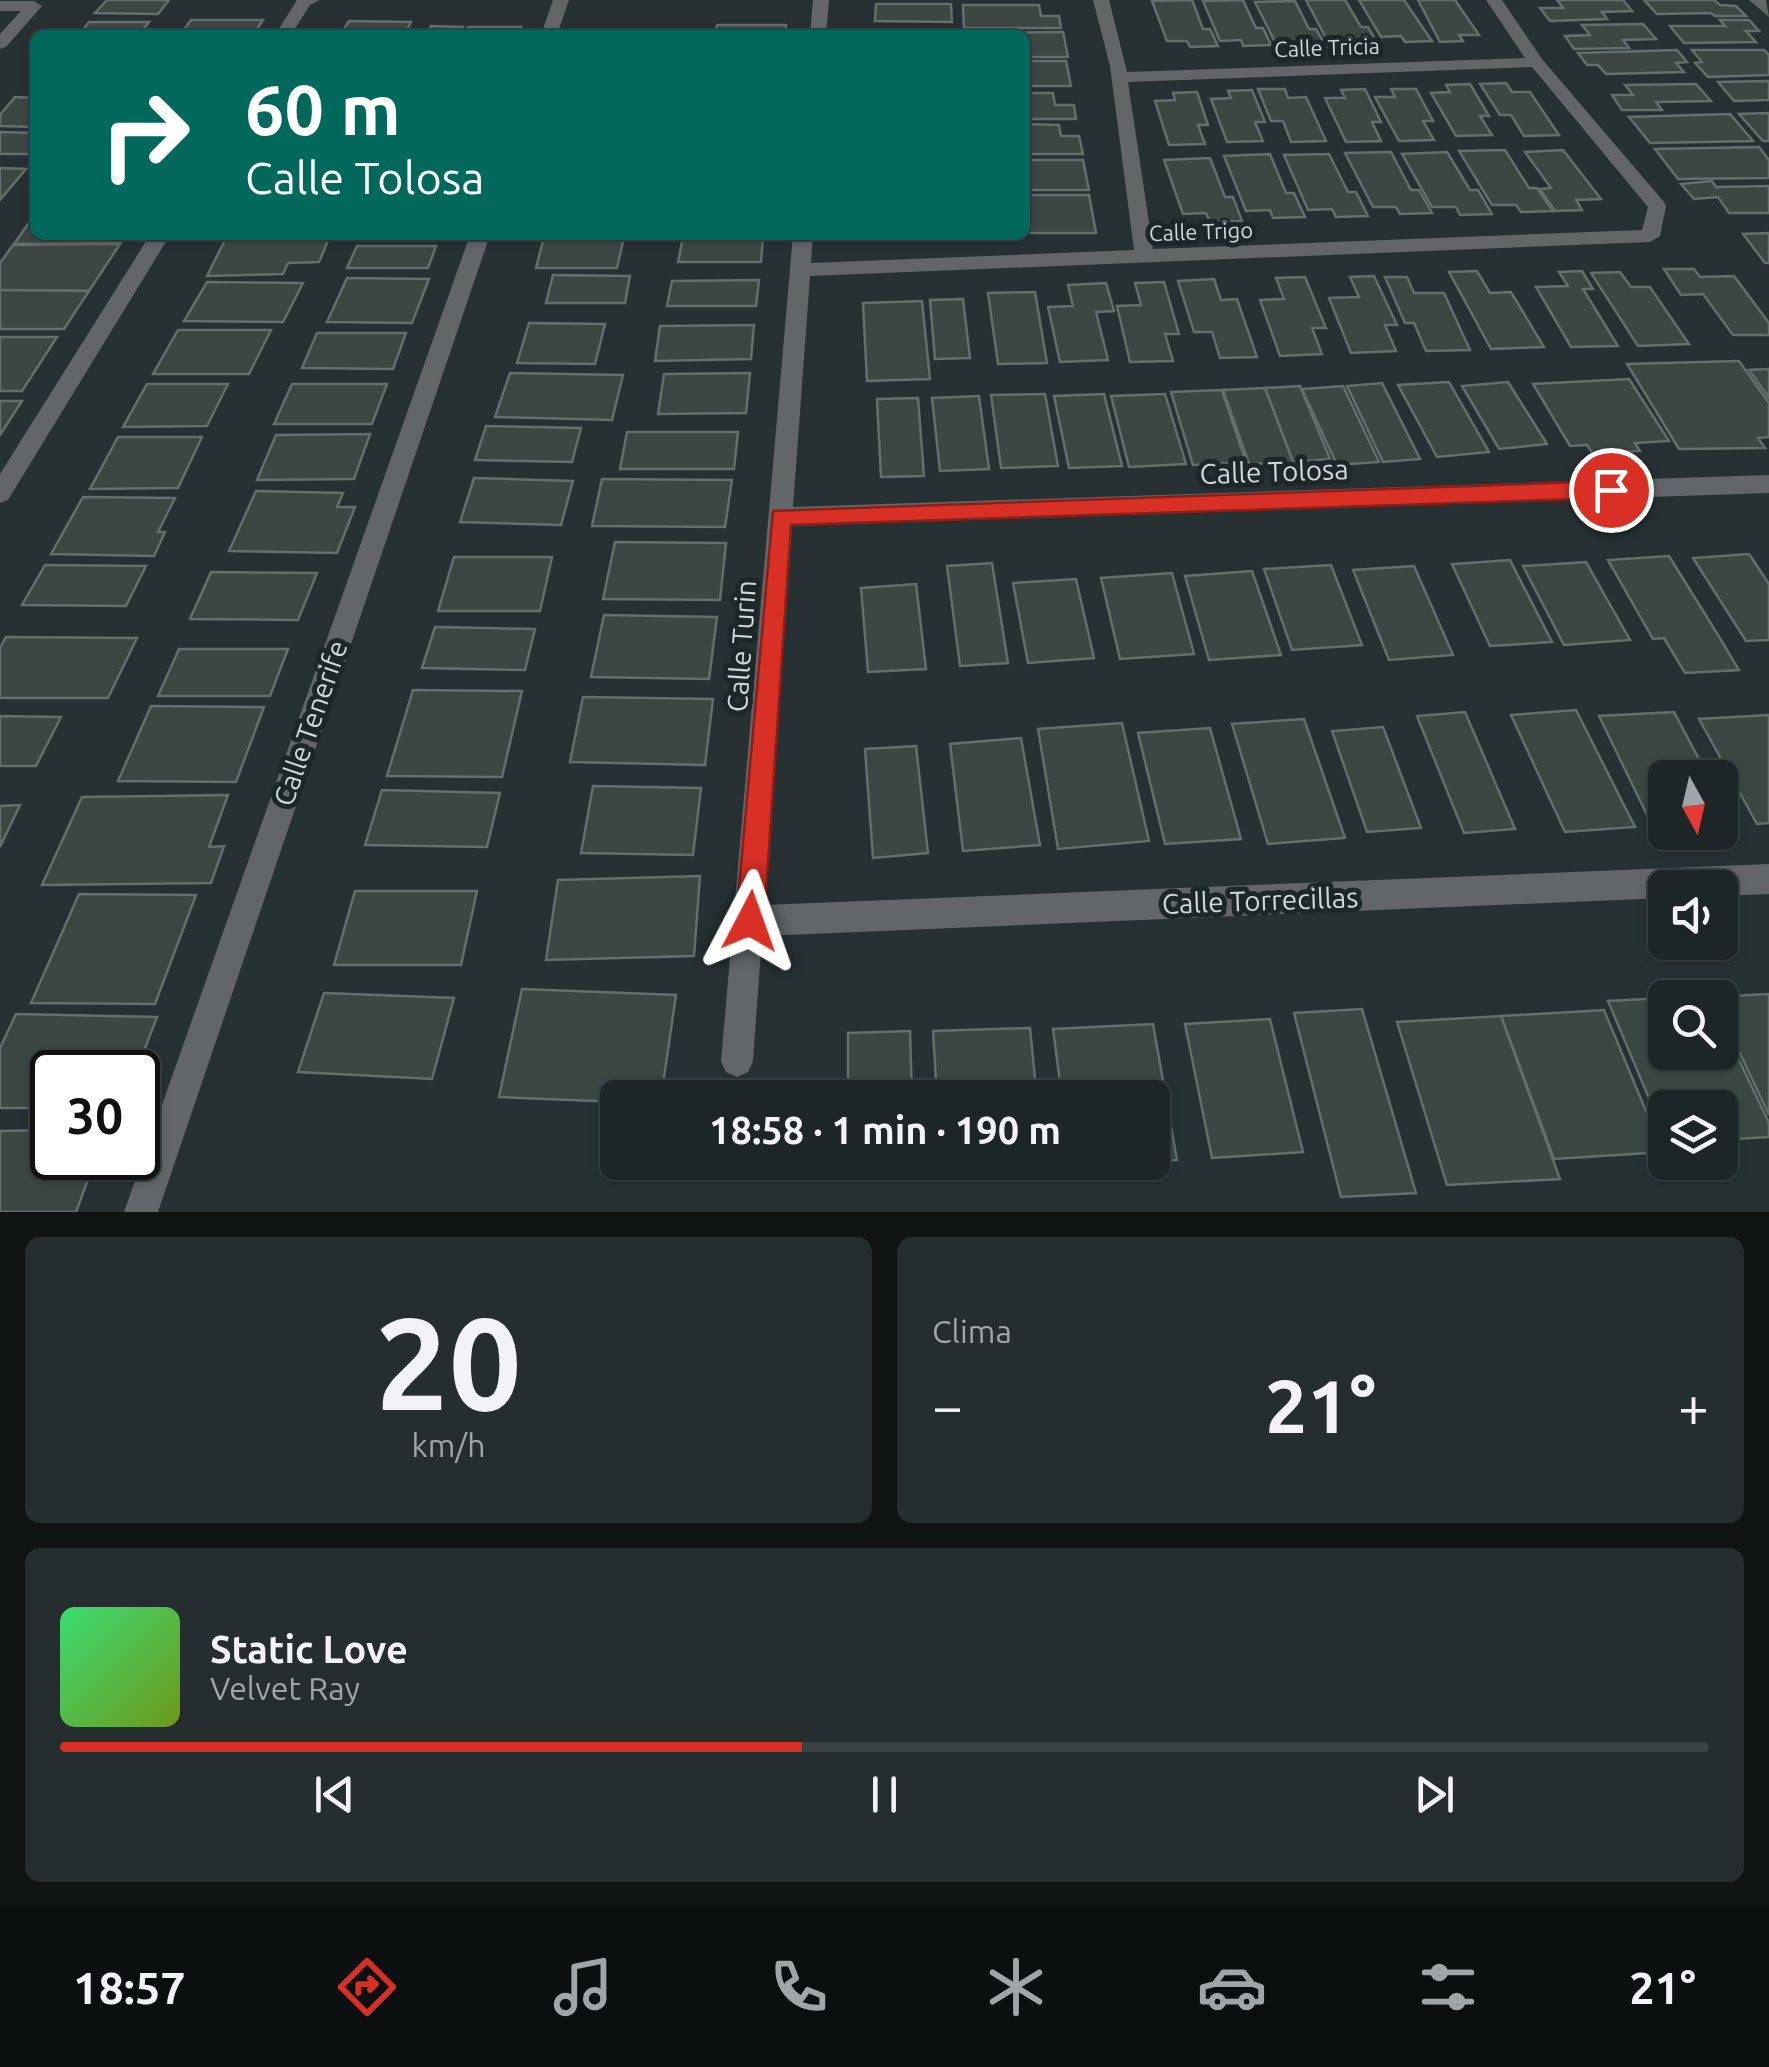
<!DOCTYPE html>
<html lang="es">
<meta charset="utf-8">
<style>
body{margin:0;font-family:Ubuntu,sans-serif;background:#252d2e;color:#f1f3f6;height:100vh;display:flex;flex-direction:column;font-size:38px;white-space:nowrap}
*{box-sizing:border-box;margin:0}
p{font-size:32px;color:#a0a5a7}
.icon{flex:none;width:55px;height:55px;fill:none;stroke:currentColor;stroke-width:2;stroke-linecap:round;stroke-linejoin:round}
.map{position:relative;height:1212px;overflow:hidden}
.side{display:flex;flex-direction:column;gap:25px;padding:25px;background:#101415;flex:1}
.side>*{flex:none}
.guide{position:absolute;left:30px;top:30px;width:1000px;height:210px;border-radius:15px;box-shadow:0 2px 8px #0004,0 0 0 2px #3b4243;background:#00695c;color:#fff;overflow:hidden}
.needle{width:65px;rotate:172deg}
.buttons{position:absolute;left:1648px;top:760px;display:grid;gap:20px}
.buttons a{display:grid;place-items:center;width:90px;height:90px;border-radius:15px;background:#1d2526;box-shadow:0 2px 8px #0004,0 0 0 2px #3b4243;font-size:50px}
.speed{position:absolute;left:30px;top:1050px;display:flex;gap:20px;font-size:50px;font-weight:700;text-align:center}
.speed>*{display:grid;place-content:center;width:130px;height:130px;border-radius:50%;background:#1d2526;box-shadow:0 2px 8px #0004,0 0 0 2px #3b4243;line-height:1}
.speed .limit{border:5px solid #111;border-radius:15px;background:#fff;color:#111}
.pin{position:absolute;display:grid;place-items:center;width:85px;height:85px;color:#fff;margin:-42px;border:5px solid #fff;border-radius:50%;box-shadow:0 2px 10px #0007}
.me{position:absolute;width:110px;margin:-55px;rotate:4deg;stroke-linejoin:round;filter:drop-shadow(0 0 8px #0008)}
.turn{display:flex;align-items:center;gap:35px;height:210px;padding:0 50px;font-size:45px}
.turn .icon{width:130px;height:130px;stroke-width:2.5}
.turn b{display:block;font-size:70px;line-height:85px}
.big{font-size:75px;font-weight:700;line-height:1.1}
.side .tile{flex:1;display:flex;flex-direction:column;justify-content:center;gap:15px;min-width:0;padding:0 35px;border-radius:15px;background:#252d2e}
.side .dial{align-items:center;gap:0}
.dial b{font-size:130px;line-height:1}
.song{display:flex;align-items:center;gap:30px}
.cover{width:120px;height:120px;border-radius:15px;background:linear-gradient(135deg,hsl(140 70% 55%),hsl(80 70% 35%))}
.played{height:10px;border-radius:5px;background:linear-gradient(90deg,#d93025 45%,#3b4243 45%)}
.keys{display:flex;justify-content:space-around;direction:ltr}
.heat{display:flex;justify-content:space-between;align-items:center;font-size:55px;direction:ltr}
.side .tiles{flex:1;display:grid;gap:25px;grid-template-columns:1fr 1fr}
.tile:last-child{grid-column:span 2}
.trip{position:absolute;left:600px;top:1080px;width:570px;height:100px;border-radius:15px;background:#1d2526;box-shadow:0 2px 8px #0004,0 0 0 2px #3b4243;font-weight:700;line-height:100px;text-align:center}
.menu{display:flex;height:160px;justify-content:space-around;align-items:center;background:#0c0f0f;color:#a0a5a7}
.menu .icon{width:70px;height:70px}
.menu .on{color:#d93025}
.menu b{font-size:45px;color:#f1f3f6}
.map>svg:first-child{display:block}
.building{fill:#3c4744;stroke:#636f6c;stroke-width:2.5}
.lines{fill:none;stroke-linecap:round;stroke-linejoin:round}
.minor{fill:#626669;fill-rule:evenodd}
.route{fill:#d93025;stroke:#8d1f18;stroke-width:2.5}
.labels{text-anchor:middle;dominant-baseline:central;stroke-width:10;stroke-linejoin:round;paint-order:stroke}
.far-street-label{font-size:22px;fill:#d0d7d8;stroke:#1d2729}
.street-label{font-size:28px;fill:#d0d7d8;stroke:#1d2729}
</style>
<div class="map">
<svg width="1769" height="1212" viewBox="0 0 1769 1212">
<rect width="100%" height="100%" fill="#273133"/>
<!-- building -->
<g class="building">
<path d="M107 0H169L158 14 95 13Z"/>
<path d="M1192 0 1203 29H1210L1218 46 1190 47 1187 41H1167L1152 1Z"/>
<path d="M1243 0 1256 28H1263L1271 45 1243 46 1241 40 1220 41 1203 1Z"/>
<path d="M1306 0H1345L1361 27H1368L1378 44 1350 45 1347 39 1327 40Z"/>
<path d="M1359 0H1404L1432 41 1405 42 1401 36 1381 37Z"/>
<path d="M1418 0H1455L1479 35H1459L1463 41 1440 42Z"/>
<path d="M1557 0H1623L1632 11 1602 12 1607 19 1550 21 1540 8H1563Z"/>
<path d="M1644 0H1714L1720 5 1736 6 1746 16H1715L1711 13 1657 14Z"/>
<path d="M1295 1 1309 29H1316L1326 46 1298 47 1295 41 1275 42 1255 2Z"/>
<path d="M876 4H951L952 22 875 21Z"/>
<path d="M963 5H1039L1041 16H1059L1061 28H964Z"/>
<path d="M191 20H263L253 35H180Z"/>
<path d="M1720 20H1749L1759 31H1746L1756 42 1684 43 1670 26H1725Z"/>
<path d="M349 21 411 22 404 35H340Z"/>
<path d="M89 22H149L139 35H79Z"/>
<path d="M1643 24 1656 39 1623 40 1629 48 1574 49 1565 36 1590 35 1582 25Z"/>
<path d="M717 25H786L785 35H715Z"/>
<path d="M431 26 463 27 459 35H426Z"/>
<path d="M468 27H521L518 35H464Z"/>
<path d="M877 30 945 31V35H877Z"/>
<path d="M1063 32 1068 57H1025V35L968 33Z"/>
<path d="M1677 50 1687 62 1676 63 1684 72 1606 74 1598 65H1587L1578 53Z"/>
<path d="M1692 50H1764L1769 55V75L1708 77 1695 63 1702 62Z"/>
<path d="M1025 61H1066L1071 86H1025Z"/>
<path d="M1769 81V100L1734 101 1718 82Z"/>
<path d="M1506 83 1512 92H1530L1559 135 1524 136 1511 115H1500L1480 84Z"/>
<path d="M1470 84 1489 116H1480L1492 135 1456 136 1431 93 1450 92 1446 85Z"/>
<path d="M1696 84 1711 101 1656 102 1662 110H1622L1612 95H1633L1625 85Z"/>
<path d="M1258 89H1285L1288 98 1306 97 1326 141 1291 142 1283 121H1271Z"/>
<path d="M1365 89 1381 122H1372L1381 141 1346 142 1325 98H1345L1341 90Z"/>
<path d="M1391 89H1416L1433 121H1423L1434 140 1399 141 1375 97H1395Z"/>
<path d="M1252 90 1265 122H1255L1263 141 1227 142 1211 99 1231 98 1228 91Z"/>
<path d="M1197 92 1208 125H1198L1205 144 1169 145 1155 101 1175 100 1173 93Z"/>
<path d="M1025 93H1053L1055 105H1074L1076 119H1025Z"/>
<path d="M15 97 35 98V127L0 126V115Z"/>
<path d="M1769 113V141H1763L1739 114Z"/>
<path d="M1730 114 1753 141 1650 143 1629 117Z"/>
<path d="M1025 124 1059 125 1061 136H1079L1083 154H1025Z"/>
<path d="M0 132 35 133V154H0Z"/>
<path d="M1759 147 1769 160V178L1678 179 1655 149Z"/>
<path d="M1505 150 1529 188H1537L1553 211 1521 212 1516 205H1492L1459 151Z"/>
<path d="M1563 150 1601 199 1576 200 1582 210 1555 211 1540 189 1551 188 1525 152Z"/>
<path d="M1391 152 1411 190H1419L1432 213 1400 214 1396 207H1373L1345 153Z"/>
<path d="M1447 152 1470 190H1478L1492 214 1460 215 1456 207H1432L1402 154Z"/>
<path d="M1270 154 1286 193H1294L1305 217 1273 218 1270 210 1246 211 1224 156Z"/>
<path d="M1329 154 1348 192H1356L1368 216 1336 217 1332 209 1308 210 1284 155Z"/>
<path d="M1210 158 1225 197H1233L1242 221 1210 222 1206 213 1183 214 1164 160Z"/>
<path d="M1025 160H1083L1089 190H1025Z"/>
<path d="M0 168 26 169 0 200Z"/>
<path d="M1712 181 1716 187 1769 186V213H1729L1718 197 1694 199 1681 184Z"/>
<path d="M1025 195H1089L1096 233H1025Z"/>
<path d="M35 214V235H126L121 243 14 244Z"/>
<path d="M1769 233V263H1765L1743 234Z"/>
<rect x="862" y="235" width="84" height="4"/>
<path d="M330 236 319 262 288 263 283 274 207 276 226 238Z"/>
<path d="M544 237H624L617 268H536Z"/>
<path d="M683 237H763L761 262H678Z"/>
<path d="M120 244 89 291 0 290V263L13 245Z"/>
<path d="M357 246H436L428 268H347Z"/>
<path d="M1664 269H1694L1700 277 1734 276 1769 323V335H1733L1703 294 1681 295Z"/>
<path d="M1477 271 1490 293 1511 292 1544 347 1491 349 1449 272Z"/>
<path d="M1582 271 1593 289H1583L1618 346 1571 347 1536 287 1568 286 1559 272Z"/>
<path d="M1620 272 1631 287H1650L1689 344 1638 346 1591 273Z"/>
<path d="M553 275 630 276 625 303H546Z"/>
<path d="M1374 276 1397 325H1385L1396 351 1351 353 1329 298 1359 297 1350 277Z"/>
<path d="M1305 277 1326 328H1312L1322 354 1280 356 1260 300 1284 299 1276 278Z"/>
<path d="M1385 277H1407L1414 293H1444L1470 350 1426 351 1414 323H1405Z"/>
<path d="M347 278 429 279 412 323 327 322Z"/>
<path d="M1214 279 1221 300 1237 299 1257 357 1220 358 1212 332H1194L1178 281Z"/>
<path d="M759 280 756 306H667L672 281Z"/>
<path d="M207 282 303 283 283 322 184 321Z"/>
<path d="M1164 282 1179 334H1165L1173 361 1130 362 1117 306 1141 305 1135 283Z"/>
<path d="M1106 283 1114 311 1096 312 1108 360 1060 362 1048 307 1073 306 1068 285Z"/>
<path d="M0 290 89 291 64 329H0Z"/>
<path d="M1035 292 1047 363 998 364 988 293Z"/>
<path d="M963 299 970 358 935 359 930 300Z"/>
<path d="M922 301 930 379 867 381 863 303Z"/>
<path d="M529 323 605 324 595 364 517 363Z"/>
<path d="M754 325 751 359 655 361 660 326Z"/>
<path d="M178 330H271L249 374H153Z"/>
<path d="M317 333H406L393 369 302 368Z"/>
<path d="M0 337H57L22 391H0Z"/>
<path d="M1739 361 1769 403V437L1758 438 1765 448 1679 449 1627 364Z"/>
<path d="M1769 369V398L1749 370Z"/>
<path d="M510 373 623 375 612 420 495 417Z"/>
<path d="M750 373 746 413 658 414 664 374Z"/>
<path d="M1629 379 1669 441 1635 443 1640 451 1593 454 1587 445 1570 446 1533 384Z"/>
<path d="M1449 382 1489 452 1437 457 1398 385Z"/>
<path d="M1508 382 1547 444 1499 449 1462 386Z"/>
<path d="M1382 383 1420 459 1383 462 1347 386Z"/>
<path d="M147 384H228L207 426 123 427Z"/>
<path d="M292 384H387L372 424H274Z"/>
<path d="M1300 386 1330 459 1293 462 1265 388Z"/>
<path d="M1343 386 1379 462 1337 465 1302 389Z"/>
<path d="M1265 388 1293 462 1249 464 1223 390Z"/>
<path d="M1222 390 1246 462 1193 465 1171 392Z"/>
<path d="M1045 394 1058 466 1001 468 991 395Z"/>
<path d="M1104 394 1122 466 1069 468 1054 396Z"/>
<path d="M1165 394 1186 464 1129 467 1111 396Z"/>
<path d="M979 396 989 469 940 471 932 398Z"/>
<path d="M918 398 924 476 881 477 877 399Z"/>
<path d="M0 401H22L0 435Z"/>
<path d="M486 426 581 428 572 462 475 460Z"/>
<path d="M627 432H738L734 469H620Z"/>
<path d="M370 434 354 479 257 480 276 435Z"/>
<path d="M118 437H202L178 488 90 489Z"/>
<path d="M474 478 573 481 561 525 460 522Z"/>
<path d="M602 479 732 480 725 527 592 526Z"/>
<path d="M256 491 343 493 337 507H355L337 553 229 551Z"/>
<path d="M83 497 175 498 158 532H165L154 556 51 554Z"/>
<path d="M615 542 726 543 720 600 603 599Z"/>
<path d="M1749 554 1769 584V640L1746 641 1693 558Z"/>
<path d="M1669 556 1718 635 1739 670 1685 673 1664 638 1653 639 1608 560Z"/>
<path d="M454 557H552L540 611H438Z"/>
<path d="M1510 560 1552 642 1490 646 1452 564Z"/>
<path d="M1586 562 1630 640 1564 645 1523 566Z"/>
<path d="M992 563 1008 663 960 666 947 566Z"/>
<path d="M45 565 146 566 126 606 22 605Z"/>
<path d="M1331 565 1362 645 1292 650 1264 569Z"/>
<path d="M1414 566 1453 655 1389 660 1353 570Z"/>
<path d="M1252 571 1281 655 1209 660 1185 576Z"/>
<path d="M211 572 317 573 298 620 190 619Z"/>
<path d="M1172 573 1194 654 1120 659 1101 578Z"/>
<path d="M1076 579 1094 658 1028 663 1013 583Z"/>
<path d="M916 584 926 669 868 672 861 588Z"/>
<path d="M604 615 717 617 709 679 591 677Z"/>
<path d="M435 627 535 629 525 670 422 668Z"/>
<path d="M6 637 137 638 108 698H0V648Z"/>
<path d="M179 649H288L270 696H158Z"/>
<path d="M413 690 522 691 502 777 387 776Z"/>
<path d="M583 697 713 699 705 765 570 762Z"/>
<path d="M151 706 264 707 236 782 118 781Z"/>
<path d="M1576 710 1635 827 1565 832 1511 715Z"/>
<path d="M1465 712 1515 829 1464 833 1417 716Z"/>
<path d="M1674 712 1709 778H1665V820L1650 821 1599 716Z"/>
<path d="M1769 715V823L1757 824 1699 719Z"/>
<path d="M0 716 61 717 36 766H0Z"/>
<path d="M1304 719 1345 838 1268 844 1232 724Z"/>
<path d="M1122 723 1149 841 1058 849 1038 729Z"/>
<path d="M1383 727 1421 828 1367 832 1332 731Z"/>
<path d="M1210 728 1241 839 1165 844 1138 733Z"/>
<path d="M1021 738 1040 845 963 851 950 744Z"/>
<path d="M916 746 928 853 873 858 865 749Z"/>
<path d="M593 786 701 788 693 855 581 853Z"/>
<path d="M382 790 500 793 487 847 365 845Z"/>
<path d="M228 795 209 847 224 846 211 883 42 885 82 797Z"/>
<path d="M20 805 0 847V806Z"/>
<path d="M700 876 694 956 546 960 558 880Z"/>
<path d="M355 891H477L461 965H334Z"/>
<path d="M79 894 196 895 155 1004 31 1003Z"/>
<path d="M522 989 676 995 661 1098H618V1102L499 1097Z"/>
<path d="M324 993 454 998 432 1079 298 1072Z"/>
<path d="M1769 994V1115L1720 1011V998L1713 997Z"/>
<path d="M1665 998V1052H1720V1020L1769 1123V1137L1720 1140V1108H1665V1136L1608 1001Z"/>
<path d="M1362 1009 1416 1193 1341 1197 1294 1013Z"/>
<path d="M1604 1010 1663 1152 1554 1159 1501 1016Z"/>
<path d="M16 1014 157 1017 136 1072H52V1108H0V1048Z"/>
<path d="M1501 1016 1560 1179 1447 1185 1397 1022Z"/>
<path d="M1270 1019 1303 1152 1212 1158 1185 1024Z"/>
<path d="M1153 1024 1177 1160 1152 1161V1098H1062L1053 1029Z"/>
<path d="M1030 1028 1037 1098H937L933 1031Z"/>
<path d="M910 1031 912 1098H848V1033Z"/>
<path d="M52 1130V1158H96L76 1212H0V1131Z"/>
<path d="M848 1162H914V1167L848 1169Z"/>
</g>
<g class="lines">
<!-- minor -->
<g class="minor">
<path d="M297 0H320L310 5 291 35H275Z"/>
<path d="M553 0H569L557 35H541Z"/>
<path d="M813 0H829L826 35H810Z"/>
<path d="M1093 0H1109L1127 72 1525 58 1486 0H1502L1542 59 1664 202 1666 206 1660 236 1650 242 810 276 793 507 1769 475V493L792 526 764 905 1769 864V894L1720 896V888H1665V898L762 936 753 1061 748 1072 737 1077 726 1072 721 1061 793 235H813L811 263 1134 250 1110 66ZM1532 67 1648 207 1642 230 1153 249 1128 82Z"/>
<path d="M1749 0H1766L1769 17Z"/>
<path d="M0 1H34L42 6 6 47 0 49V34L21 11H0Z"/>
<path d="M150 235H170L8 500 0 503V474Z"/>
<path d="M470 235H490L158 1212H124Z"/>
</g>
</g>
<!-- route -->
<path class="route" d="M1611 481 1621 490 1611 498 791 525 764 921 760 931 750 935 740 931 736 921 773 511Z"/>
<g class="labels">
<!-- far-street labels -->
<g class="far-street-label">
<text transform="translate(1327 47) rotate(-2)">Calle Tricia</text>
<text transform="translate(1201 231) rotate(-2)">Calle Trigo</text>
</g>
<!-- street labels -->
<g class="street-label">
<text transform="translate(1274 471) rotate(-2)">Calle Tolosa</text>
<text transform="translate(741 646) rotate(-86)">Calle Turin</text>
<text transform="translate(310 723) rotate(-71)">Calle Tenerife</text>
<text transform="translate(1260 900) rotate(-2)">Calle Torrecillas</text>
</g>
</g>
</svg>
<div class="buttons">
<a><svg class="needle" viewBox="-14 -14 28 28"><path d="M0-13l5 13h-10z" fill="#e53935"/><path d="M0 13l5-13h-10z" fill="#a0a5a7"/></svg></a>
<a><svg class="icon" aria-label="sound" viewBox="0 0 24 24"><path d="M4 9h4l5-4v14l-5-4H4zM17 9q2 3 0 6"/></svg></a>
<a><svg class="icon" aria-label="search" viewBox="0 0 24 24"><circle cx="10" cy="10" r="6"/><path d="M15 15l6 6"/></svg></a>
<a><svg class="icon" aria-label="layers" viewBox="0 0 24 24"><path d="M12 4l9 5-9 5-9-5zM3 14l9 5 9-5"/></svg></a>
</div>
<div class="speed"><div class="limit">30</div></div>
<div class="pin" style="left:1611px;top:490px;background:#d93025"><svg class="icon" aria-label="arrive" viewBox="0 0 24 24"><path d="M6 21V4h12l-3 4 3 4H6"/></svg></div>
<svg class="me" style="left:750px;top:921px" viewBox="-20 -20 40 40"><path d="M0-17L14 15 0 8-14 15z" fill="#d93025" stroke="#fff" stroke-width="4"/></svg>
<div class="trip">18:58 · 1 min · 190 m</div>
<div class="guide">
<div class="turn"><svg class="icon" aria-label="right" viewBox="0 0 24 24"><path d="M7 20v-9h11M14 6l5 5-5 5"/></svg><div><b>60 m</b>Calle Tolosa</div></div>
</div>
</div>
<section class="side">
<div class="tiles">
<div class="tile dial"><b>20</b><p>km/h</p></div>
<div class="tile"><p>Clima</p>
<div class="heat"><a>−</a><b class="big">21°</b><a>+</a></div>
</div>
<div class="tile">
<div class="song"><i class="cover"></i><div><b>Static Love</b><p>Velvet Ray</p></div></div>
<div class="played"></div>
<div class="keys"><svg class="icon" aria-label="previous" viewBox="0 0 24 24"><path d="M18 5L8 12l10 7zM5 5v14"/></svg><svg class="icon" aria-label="pause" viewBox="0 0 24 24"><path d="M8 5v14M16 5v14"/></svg><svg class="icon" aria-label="next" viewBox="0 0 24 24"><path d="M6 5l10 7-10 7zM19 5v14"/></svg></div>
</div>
</div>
</section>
<nav class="menu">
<b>18:57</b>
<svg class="icon on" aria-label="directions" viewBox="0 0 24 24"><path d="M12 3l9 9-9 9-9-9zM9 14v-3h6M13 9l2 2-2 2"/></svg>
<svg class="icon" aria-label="music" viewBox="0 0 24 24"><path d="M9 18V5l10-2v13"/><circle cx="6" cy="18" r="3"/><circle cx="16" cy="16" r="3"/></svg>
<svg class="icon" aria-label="phone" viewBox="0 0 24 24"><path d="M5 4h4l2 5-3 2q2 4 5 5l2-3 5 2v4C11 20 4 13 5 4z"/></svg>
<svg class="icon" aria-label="climate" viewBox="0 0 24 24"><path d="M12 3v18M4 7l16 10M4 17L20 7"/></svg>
<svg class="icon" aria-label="car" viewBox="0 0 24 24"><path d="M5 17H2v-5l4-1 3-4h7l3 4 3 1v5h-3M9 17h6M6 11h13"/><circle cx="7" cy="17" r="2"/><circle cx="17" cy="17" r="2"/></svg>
<svg class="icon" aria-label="filters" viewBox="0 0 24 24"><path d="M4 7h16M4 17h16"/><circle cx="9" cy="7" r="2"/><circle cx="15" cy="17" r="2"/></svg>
<b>21°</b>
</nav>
